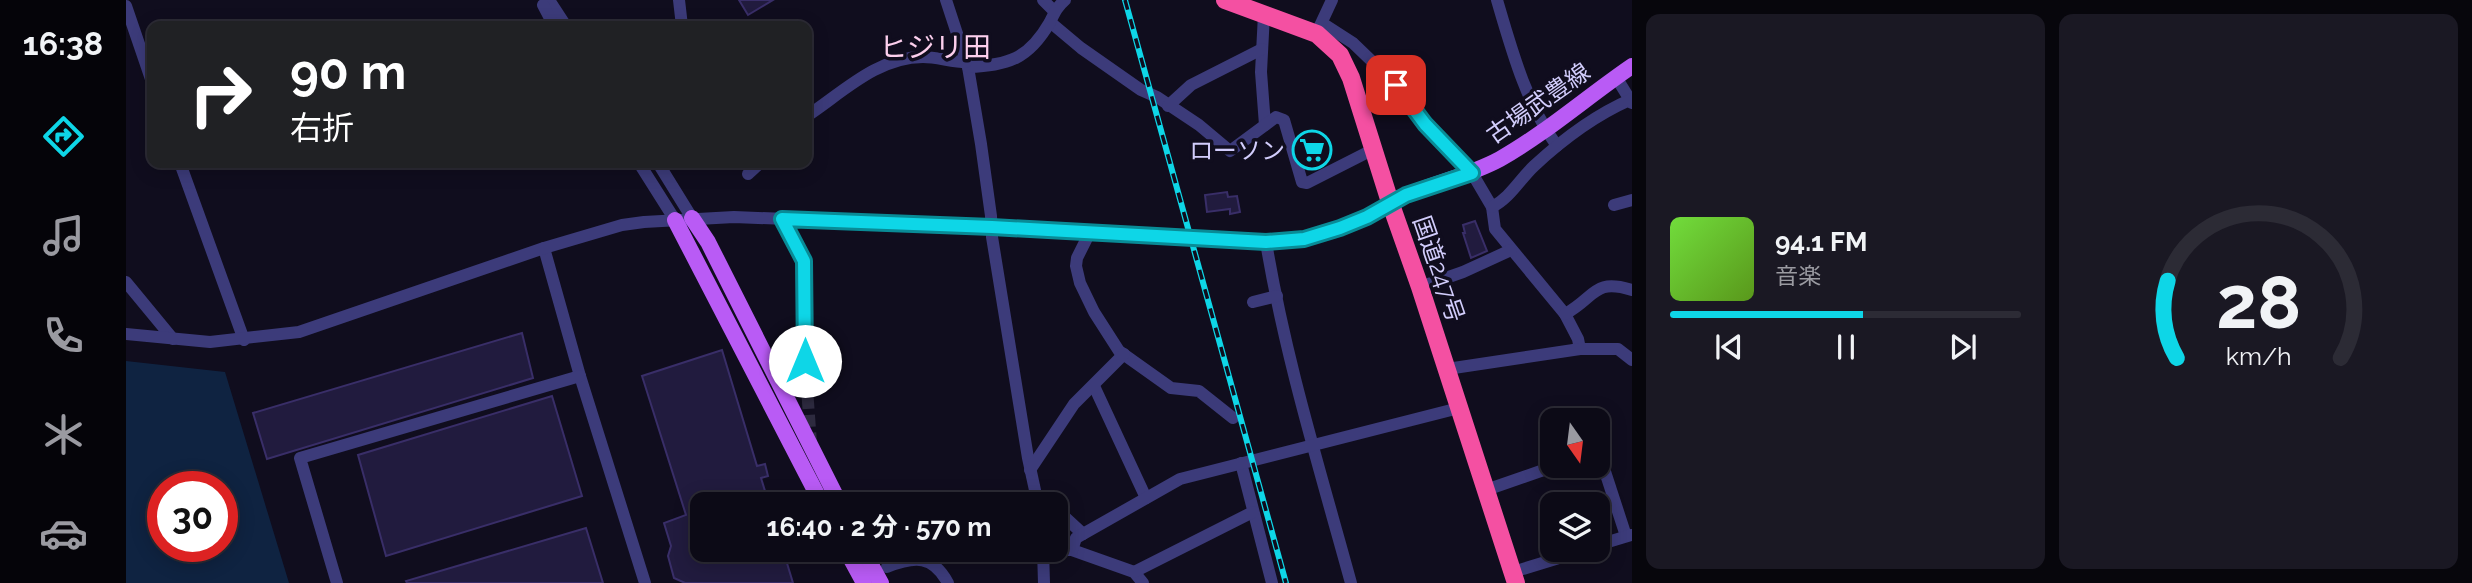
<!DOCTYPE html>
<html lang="ja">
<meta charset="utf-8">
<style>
body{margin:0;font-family:Raleway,"Noto Sans JP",sans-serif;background:#1a1823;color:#f1f3f6;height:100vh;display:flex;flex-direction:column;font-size:26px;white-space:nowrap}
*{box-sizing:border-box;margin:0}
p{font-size:23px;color:#9a9aa1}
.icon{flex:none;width:38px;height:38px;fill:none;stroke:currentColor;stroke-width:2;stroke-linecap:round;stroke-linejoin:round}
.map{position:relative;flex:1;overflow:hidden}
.side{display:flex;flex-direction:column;gap:14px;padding:14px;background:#07060c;width:840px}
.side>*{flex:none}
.top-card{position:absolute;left:21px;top:21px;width:665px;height:147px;border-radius:14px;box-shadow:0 4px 18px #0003,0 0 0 2px #2c2b35;background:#202124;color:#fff;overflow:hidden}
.needle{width:46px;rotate:166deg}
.buttons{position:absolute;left:1414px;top:408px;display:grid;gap:14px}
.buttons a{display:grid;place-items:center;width:70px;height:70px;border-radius:14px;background:#0c0a16;box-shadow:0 4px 18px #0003,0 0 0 2px #2c2b35;font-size:35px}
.speed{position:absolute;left:21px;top:471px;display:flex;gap:14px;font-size:35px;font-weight:700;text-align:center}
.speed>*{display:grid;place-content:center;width:91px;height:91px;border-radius:50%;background:#0c0a16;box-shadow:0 4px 18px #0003,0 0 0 2px #2c2b35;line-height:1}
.speed .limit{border:10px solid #d22;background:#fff;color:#111}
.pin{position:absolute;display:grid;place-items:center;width:60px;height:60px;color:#fff;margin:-30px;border-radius:14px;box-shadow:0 4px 10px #0006}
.me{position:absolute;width:77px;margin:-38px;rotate:0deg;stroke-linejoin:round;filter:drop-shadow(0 0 5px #0008)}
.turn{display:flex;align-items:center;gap:24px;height:147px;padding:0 28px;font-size:32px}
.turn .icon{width:91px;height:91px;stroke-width:2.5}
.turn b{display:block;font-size:49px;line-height:60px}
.side .widget{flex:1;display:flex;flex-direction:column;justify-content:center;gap:10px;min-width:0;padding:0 24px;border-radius:14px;background:#1a1823}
.side .dial{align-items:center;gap:0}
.dial svg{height:182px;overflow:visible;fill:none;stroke:#2c2b35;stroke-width:7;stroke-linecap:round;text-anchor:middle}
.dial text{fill:#f1f3f6;stroke:none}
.song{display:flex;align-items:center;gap:21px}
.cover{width:84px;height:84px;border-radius:10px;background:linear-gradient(135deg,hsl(100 70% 55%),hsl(90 70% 35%))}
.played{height:7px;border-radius:4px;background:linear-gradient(90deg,#0ed6e7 55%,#2c2b35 55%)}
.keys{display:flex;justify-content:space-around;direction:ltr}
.side .tiles{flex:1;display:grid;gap:14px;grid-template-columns:repeat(2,1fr)}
.trip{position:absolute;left:564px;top:492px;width:378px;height:70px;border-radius:14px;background:#0c0a16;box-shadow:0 4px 18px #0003,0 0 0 2px #2c2b35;font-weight:700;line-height:70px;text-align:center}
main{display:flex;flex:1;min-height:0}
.tabs{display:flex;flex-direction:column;width:126px;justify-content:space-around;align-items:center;background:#050409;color:#9a9aa1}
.tabs .icon{width:49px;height:49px}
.tabs .current{color:#0ed6e7}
.tabs b{font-size:32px;color:#f1f3f6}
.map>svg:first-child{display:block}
.water{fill:#0f2341;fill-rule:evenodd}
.building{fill:#211b3e;stroke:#392e68;stroke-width:2}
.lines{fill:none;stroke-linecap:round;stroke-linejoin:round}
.minor-tunnel{stroke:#2d2a3f;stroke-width:12;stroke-dasharray:12 6;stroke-linecap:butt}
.minor{stroke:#3c3b7a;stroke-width:12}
.major{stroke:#b95bf5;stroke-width:16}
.highway{stroke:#f450a2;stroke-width:18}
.rail-casing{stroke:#0ed6e7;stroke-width:6}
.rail{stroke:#100d1e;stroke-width:3.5;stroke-dasharray:10;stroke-linecap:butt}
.route-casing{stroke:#098b96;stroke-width:18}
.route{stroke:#0ed6e7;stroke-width:12}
.labels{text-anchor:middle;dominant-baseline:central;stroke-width:7;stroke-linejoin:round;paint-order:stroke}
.street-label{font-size:24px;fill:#d2cdfc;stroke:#100d1e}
.poi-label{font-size:24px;fill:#d2cdfc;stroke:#100d1e;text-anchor:end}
.quarter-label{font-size:28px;fill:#fccfed;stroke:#100d1e}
</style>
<main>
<nav class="tabs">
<b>16:38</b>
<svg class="icon current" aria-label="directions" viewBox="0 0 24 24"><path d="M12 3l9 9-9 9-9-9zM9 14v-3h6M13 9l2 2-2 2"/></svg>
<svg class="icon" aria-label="music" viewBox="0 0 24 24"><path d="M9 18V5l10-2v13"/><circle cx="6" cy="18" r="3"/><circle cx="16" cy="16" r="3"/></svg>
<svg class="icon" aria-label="phone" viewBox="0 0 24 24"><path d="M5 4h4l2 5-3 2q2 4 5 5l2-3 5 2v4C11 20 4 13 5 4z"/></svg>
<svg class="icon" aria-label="climate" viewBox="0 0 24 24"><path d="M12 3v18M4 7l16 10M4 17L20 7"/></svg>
<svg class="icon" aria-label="car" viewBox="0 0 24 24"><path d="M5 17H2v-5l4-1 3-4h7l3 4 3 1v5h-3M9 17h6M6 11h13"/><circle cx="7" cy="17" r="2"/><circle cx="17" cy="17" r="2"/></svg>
</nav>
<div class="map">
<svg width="1506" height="583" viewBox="0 0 1506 583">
<rect width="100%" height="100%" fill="#100d1e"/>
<!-- water -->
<path class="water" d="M0 361 99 372 163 583H0ZM37 486H96V546H37Z"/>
<!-- building -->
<g class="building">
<path d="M613 0H647L622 15Z"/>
<path d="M1190 134 1199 164 1182 169 1173 139Z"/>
<path d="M1101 192 1102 197 1111 196 1114 212 1104 214V209L1081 212 1079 195Z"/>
<path d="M1349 221 1361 251 1345 258 1337 233H1339L1337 225Z"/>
<path d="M396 333 407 378 141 459 127 413Z"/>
<path d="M596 350 631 466 639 464 642 476 635 478 643 504H576V550H657L667 583H559L548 578 542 556 545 546 538 523 560 515 516 376Z"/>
<path d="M426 396 456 496 260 556 232 455Z"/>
<path d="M460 528 477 583H281L280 581Z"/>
</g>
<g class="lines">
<!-- minor-tunnel -->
<path class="minor-tunnel" d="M679 361 685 443"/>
<!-- minor -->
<g class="minor">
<path d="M423 0 440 26"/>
<path d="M553 0 556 26"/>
<path d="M820 0 842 67 855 144 865 216 866 237 902 458 912 504"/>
<path d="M917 0 928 11"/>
<path d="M1371 0C1386 51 1400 103 1431 146"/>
<path d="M417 5 428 26"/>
<path d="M0 6 26 82"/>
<path d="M1138 14 1135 72 1139 125"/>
<path d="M924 22 955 48 1015 90 1031 97 1073 125 1104 151 1150 117 1158 120 1176 182 1181 183 1248 149"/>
<path d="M1196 23 1227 43 1255 70 1299 124 1346 173 1366 207 1369 229 1439 314 1452 339 1454 349"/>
<path d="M1192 30 1206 0"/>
<path d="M842 67C882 65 902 60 924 22 929 12 931 7 939 0"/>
<path d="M1490 77 1506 103"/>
<path d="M1042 106 1065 85 1136 49"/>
<path d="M681 116C716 93 751 57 797 57 811 57 826 62 840 62"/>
<path d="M54 163 118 340"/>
<path d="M513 163 549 220"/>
<path d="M532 163 566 218"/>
<path d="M622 174 634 163"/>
<path d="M1488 205 1506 200"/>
<path d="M1366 207C1384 198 1394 179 1408 166 1436 140 1471 114 1506 99"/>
<path d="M656 219 679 261V361"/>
<path d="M964 232 951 258 950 266 954 283 968 312 993 351 1045 388 1073 391 1107 418"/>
<path d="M1140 242C1159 357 1194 470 1225 583"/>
<path d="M418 248 454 376 519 583"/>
<path d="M0 282 47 339"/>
<path d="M1294 287 1337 272 1385 250"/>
<path d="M1127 302 1151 296"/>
<path d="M1439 314C1470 297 1467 278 1506 290"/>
<path d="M0 334 84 342 173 332 418 248 496 225 518 222 608 217 866 227 1140 242C1187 238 1224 229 1264 202"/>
<path d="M1321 369 1454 349H1492L1506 360"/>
<path d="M968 386 1020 498"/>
<path d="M1472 450 1500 536"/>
<path d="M1115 463 1146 583"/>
<path d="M904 470 948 404 998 354"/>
<path d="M1360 490 1429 466"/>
<path d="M929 508 957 534"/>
<path d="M1472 545 1505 535"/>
<path d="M917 550H946L1008 572 1017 583"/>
<path d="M917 550 918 583"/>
<path d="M946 550 950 538 957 534 1054 479 1333 408"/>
<path d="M761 567C789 556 807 555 822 583"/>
<path d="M1008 572 1127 512"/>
<path d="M1387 572 1459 550"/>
<path d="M211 583 174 458 454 376"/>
</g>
<!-- major -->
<g class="major">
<path d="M1264 202C1299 185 1339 178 1374 159 1420 133 1462 96 1506 66"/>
<path d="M566 218 582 242 714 504"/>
<path d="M549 220 696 504"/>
<path d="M720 550 738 583"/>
<path d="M737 550 755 583"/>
</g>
<!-- highway -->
<path class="highway" d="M1099 0 1191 34 1214 55 1225 78 1264 202 1294 287 1390 583"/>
<defs>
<path id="rail" d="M999 0 1160 583"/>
</defs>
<!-- rail casing -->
<use href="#rail" class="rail-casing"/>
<!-- rail -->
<use href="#rail" class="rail"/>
</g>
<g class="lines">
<defs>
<path id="route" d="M679 361 678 261 656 219 866 227 1140 242 1178 239 1214 228 1241 217 1280 195 1346 173 1299 124 1270 85"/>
</defs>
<!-- route casing -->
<use href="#route" class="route-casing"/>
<!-- route -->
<use href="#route" class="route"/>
</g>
<!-- icons -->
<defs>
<symbol id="supermarket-ring" viewBox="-11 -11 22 22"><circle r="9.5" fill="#100d1e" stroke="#0ed6e7" stroke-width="1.5"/><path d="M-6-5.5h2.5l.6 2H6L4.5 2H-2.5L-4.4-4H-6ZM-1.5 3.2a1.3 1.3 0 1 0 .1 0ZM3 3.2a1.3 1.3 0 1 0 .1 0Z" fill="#0ed6e7"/></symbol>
</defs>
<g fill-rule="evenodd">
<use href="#supermarket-ring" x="1164" y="128" width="44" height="44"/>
</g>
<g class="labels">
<!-- street labels -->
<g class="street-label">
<text transform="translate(1412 103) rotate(-35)">古場武豊線</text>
<text transform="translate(1313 269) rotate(71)">国道247号</text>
</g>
<!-- poi labels -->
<g class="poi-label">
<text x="1159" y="150">ローソン</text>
</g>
<!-- quarter labels -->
<g class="quarter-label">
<text x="809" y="47">ヒジリ田</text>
</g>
</g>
</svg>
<div class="buttons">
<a><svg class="needle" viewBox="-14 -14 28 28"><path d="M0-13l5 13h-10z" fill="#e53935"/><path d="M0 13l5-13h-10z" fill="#9a9aa1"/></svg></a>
<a><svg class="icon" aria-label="layers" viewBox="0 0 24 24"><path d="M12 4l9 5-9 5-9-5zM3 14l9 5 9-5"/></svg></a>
</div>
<div class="speed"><div class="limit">30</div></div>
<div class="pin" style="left:1270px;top:85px;background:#d93025"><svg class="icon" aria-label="arrive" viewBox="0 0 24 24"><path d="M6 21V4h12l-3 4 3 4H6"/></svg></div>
<svg class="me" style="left:679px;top:361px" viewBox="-20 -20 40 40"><circle r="19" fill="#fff"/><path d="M0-13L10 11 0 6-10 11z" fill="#0ed6e7"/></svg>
<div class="trip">16:40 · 2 分 · 570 m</div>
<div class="top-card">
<div class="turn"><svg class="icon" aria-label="right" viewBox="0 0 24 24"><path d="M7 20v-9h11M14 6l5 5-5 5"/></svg><div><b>90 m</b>右折</div></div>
</div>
</div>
<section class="side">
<div class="tiles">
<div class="widget">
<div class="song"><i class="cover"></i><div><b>94.1 FM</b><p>音楽</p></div></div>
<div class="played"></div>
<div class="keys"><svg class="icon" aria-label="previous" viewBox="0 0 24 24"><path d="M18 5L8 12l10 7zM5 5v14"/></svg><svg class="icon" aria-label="pause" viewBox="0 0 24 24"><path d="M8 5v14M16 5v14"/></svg><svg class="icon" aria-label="next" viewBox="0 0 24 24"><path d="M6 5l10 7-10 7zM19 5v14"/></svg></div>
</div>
<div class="widget dial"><svg viewBox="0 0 100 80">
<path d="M14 69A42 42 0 1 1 86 69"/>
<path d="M14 69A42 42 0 0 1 10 35" stroke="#0ed6e7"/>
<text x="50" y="56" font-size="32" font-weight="700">28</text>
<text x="50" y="72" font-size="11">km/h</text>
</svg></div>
</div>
</section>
</main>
